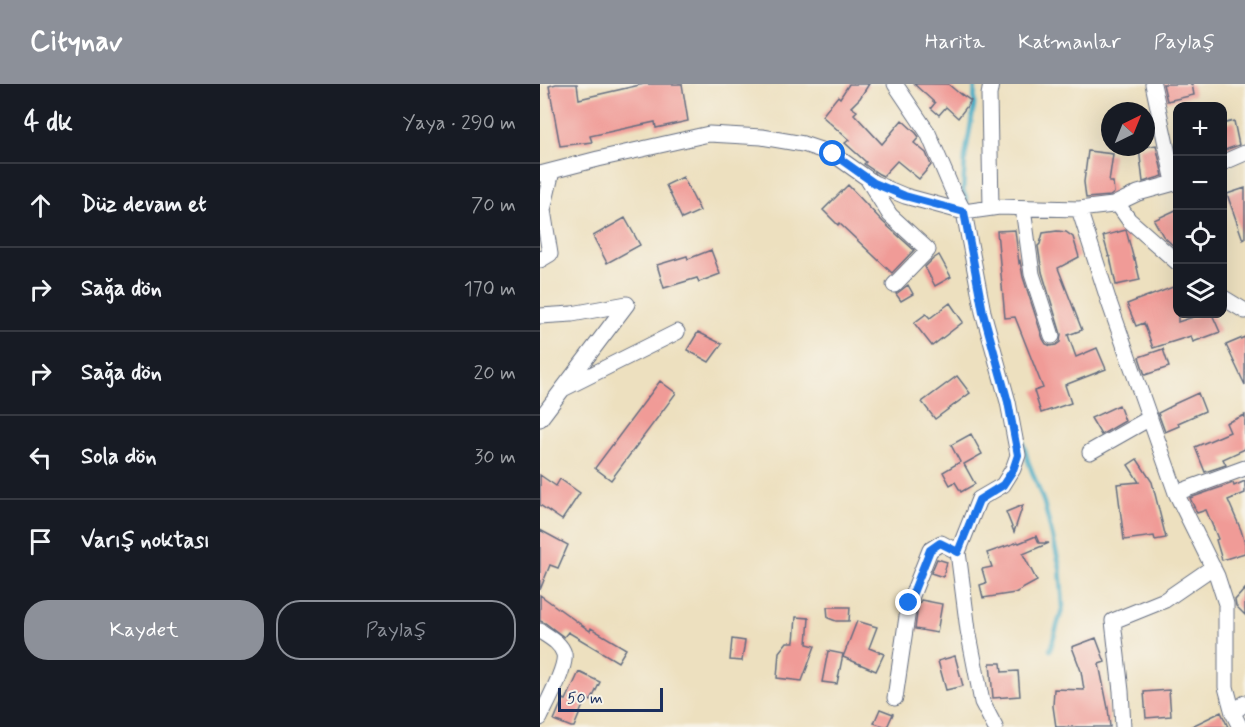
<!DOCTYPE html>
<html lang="tr">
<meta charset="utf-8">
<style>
body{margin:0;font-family:Mynerve,sans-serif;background:#242831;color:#f1f3f6}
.controls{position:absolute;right:18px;top:18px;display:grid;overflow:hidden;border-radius:12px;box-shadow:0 6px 24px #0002}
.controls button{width:54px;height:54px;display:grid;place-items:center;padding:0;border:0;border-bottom:2px solid #363941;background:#171b24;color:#f1f3f6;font:30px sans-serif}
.compass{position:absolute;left:561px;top:18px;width:54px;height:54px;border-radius:50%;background:#171b24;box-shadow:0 6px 24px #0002;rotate:43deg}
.scale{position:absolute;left:18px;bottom:15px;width:105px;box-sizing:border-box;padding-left:6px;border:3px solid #1b2f5e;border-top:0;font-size:16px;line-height:21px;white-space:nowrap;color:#1b2f5e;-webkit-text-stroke:4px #f7f3e8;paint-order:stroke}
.stop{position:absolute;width:18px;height:18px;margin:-14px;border:4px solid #1a73e8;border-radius:50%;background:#fff}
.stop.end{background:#1a73e8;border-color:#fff;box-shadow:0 2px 6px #0008}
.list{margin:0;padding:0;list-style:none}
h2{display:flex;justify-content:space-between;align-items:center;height:78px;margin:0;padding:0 24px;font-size:26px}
h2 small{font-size:20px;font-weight:400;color:#9ea1a6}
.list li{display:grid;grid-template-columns:39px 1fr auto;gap:18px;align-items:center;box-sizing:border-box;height:84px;padding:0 24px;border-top:2px solid #363941}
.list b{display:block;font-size:22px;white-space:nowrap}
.list em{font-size:20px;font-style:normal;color:#9ea1a6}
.actions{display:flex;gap:12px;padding:18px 24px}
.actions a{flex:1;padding:14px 0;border:2px solid #8c9099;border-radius:24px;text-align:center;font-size:21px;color:#8c9099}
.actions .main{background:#8c9099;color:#fff}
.icon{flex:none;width:33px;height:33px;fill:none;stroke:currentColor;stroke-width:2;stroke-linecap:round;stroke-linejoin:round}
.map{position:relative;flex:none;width:705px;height:643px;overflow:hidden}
header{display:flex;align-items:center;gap:36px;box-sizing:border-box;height:84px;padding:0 30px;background:#8c9099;color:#fff}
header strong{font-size:28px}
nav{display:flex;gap:33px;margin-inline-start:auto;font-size:21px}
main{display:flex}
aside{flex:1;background:#171b24}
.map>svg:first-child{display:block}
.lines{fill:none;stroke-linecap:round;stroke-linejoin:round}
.stream{stroke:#44abc4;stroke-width:4.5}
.building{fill:#f09b97}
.minor-casing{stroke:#646d80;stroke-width:17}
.minor{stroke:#fff;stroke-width:15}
.route{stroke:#1a73e8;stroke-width:8}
</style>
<header>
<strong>Citynav</strong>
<nav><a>Harita</a><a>Katmanlar</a><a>Paylaş</a></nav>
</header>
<main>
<aside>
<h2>4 dk<small>Yaya · 290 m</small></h2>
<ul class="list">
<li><svg class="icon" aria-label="ahead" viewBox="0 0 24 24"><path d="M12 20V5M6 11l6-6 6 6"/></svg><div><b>Düz devam et</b></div><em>70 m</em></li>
<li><svg class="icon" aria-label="right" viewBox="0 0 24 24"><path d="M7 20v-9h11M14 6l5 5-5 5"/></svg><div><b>Sağa dön</b></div><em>170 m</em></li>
<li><svg class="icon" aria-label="right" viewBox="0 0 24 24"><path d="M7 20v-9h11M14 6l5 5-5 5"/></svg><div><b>Sağa dön</b></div><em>20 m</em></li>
<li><svg class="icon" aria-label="left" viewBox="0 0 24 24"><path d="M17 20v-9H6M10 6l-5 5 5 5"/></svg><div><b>Sola dön</b></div><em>30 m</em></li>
<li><svg class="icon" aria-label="arrive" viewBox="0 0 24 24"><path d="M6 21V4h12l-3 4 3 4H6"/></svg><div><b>Varış noktası</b></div></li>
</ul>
<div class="actions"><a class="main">Kaydet</a><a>Paylaş</a></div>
</aside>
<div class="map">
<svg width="705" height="643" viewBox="0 0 705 643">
<rect width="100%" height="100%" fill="#f7f3e8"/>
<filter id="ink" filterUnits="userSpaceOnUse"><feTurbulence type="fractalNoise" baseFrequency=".0167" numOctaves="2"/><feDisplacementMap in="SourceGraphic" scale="12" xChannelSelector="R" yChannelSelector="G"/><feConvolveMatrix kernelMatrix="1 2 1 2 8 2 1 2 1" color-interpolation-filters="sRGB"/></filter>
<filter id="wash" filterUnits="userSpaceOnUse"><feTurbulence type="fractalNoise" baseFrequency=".008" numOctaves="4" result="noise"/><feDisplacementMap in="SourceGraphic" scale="24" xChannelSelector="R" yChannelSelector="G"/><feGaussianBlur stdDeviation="1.35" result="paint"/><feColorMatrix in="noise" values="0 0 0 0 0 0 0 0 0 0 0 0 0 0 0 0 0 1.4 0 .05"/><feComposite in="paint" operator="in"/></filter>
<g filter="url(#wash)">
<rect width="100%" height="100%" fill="#ede0bf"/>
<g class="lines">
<path class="stream" d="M427 116 423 107 425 73 434 22 435 0
M483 358 488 377 504 419 520 483 523 522 510 566"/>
</g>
<g id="blocks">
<path class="building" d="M16 0H37L39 15 104 0H142L148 37 116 44 115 38 50 52 52 58 20 62 9 2Z
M309 0H329L320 14 311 23 317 27 314 30 342 60 362 36 376 49 379 53 374 59 386 69 391 81 379 95 357 77 343 92 339 90 324 80 326 78 305 59 309 56 282 32 298 12 300 14Z
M374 0H408L421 11V10L431 17 418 34 406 23 399 31 391 24 395 19Z
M623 0H652L654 11 627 17Z
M694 37 699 61 682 67V40Z
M616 61 623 92 603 98 599 64Z
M548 67 573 70 569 98H573L574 109 570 112 546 114 544 98Z
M143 93 160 127 142 135 126 101Z
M308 101 343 138 374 166 352 189 299 139 298 141 283 126Z
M705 104V155L703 156 687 110Z
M638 125V166L623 152 614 136Z
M85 134 100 161 67 179 53 152Z
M475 146 479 179 480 177 483 193 503 255 506 260 511 262 516 261 520 258 521 250 502 188 498 162 500 160 503 149 517 147 526 148 533 153 539 173 518 184 542 246 528 251 536 273 557 264 566 285 525 301 531 319 501 329 494 307 503 304 475 233 465 234 457 147Z
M586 146 594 176 595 175 600 196 576 201 570 173H569L563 152Z
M171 166 180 190 159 198 157 194 124 204 117 181 147 172 148 175Z
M399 171 411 193 395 202 385 183 393 175Z
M368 201 373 210 361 217 356 210Z
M638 201V238L662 230H672L680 248 653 258 651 252 613 264 604 239 596 242 587 220 610 211V212Z
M410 219 423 238 392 262 374 239 386 230 390 234Z
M158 248 182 260 169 278 147 266Z
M705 253V301L686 261Z
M623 265 629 283 605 291 599 273Z
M417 292 430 309 395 335 382 318Z
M120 297 136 309 71 396 55 384Z
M658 309 665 327 638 339 639 342 625 348 618 329 634 321V320Z
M579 321 585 337 561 351 551 334Z
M705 331V365L683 375 686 381 665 388 655 363 690 348 686 339Z
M431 350 442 370 424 380 435 400 421 408 415 398 410 401 403 388 420 378 411 361Z
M597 375 612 398 626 454 615 456 614 452 584 456 577 400 599 398 588 381Z
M0 391 16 402 20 395 40 409 22 436 0 421Z
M705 397V409L688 416 701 446 705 460V469L682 476 676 456 678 455 666 426 657 429 650 414 693 399 694 402Z
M483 421 474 448 466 428Z
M0 446 28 461 18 484 10 481 0 506Z
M496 452 499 459H509L483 470 497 497 475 509 443 514 440 501 446 499 442 485 452 483 447 469 478 458 479 459Z
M397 475 407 478 403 493 391 489Z
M705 505V531L696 522 695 516Z
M0 511 50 547 51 544 86 565 78 578 28 548 24 553 5 539 0 537Z
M381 516 402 520 397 549 375 545 378 522Z
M287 523H310L309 537H296L288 534Z
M256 533 269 534 267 560 275 562 262 597 237 594 239 568 247 558H254Z
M317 537 337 543 329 564 344 570 336 587 303 573Z
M556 554 565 578 559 580 568 624 570 643H516L513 622 514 605 544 606 541 587 532 563Z
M192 555 205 557 202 577 190 576Z
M288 567 303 570 297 600 282 598Z
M415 572 423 602 406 606 398 577Z
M450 579H461L462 588 478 587 480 612 453 614Z
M39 588 60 598 51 617 46 614 34 643H31L14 636 23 615 26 616Z
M629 606 631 632 606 634 604 608Z
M340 625 353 630 347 643 334 639Z
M681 628 688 643H650Z"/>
</g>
</g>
<g filter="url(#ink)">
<use href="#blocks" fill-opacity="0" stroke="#646d80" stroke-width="1.5"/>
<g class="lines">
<g class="minor-casing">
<path id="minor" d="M355 0 388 49 412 105 424 128 443 228 468 318 478 371 473 385 463 401 439 415 418 468 428 546 442 618 455 643
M451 0 449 11 451 124
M613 0 634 98
M682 79 705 69
M0 90 58 75 169 50 222 53 263 60 293 70 334 99 365 112 424 128 459 123 539 125 573 121 598 109 638 98
M328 96 350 131 388 166 354 201
M577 119 589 136 638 179
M483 124 492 190 512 252
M539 125 569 218 636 409 677 492 686 520V603L693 629 700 643
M0 176 10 170 3 126 12 87
M682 213 705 227
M0 232 32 230 87 220
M23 305 137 248
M0 335 87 220
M550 368 610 334
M636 409 705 384
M0 547C9 553 21 559 24 570 27 583 6 621 0 634
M355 614 369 519 390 466 401 459 418 468
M693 629 705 619
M583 643 581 607 573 537 625 516 673 483"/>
</g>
<use href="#minor" class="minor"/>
</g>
</g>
<g class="lines" filter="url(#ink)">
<path class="route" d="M293 70 334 99 365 112 424 128 443 228 468 318 478 371 473 386 463 401 439 416 418 468 400 459 390 466 369 519"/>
</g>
</svg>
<div class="controls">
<button>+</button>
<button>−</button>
<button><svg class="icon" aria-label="locate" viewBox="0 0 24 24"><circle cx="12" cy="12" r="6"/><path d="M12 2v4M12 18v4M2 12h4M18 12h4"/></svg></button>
<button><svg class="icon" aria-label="layers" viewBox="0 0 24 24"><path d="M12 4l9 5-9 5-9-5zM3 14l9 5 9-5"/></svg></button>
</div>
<svg class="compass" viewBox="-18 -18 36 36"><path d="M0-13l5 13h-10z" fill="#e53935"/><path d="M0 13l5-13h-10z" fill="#9ea1a6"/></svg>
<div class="scale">50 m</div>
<div class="stop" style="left:293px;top:70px"></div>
<div class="stop end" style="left:369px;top:519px"></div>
</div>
</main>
